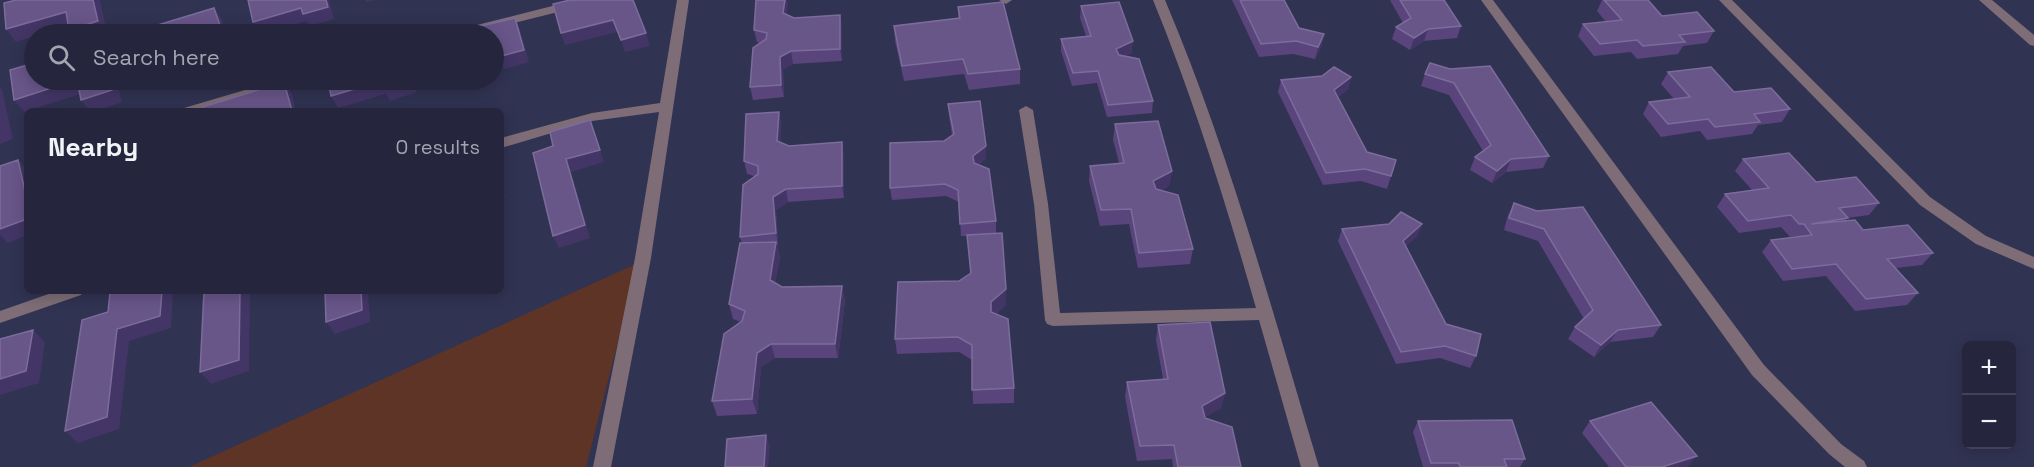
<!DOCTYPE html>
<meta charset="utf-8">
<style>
body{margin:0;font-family:"Space Grotesk",sans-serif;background:#313249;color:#f1f3f6}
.controls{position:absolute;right:18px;bottom:18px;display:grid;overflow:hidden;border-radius:9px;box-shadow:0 3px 15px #0003}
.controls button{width:54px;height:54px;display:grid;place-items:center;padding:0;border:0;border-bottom:2px solid #424358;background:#25263e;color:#f1f3f6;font:30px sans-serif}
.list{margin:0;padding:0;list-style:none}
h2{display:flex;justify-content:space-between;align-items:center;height:78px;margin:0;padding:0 24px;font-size:26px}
h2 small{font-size:20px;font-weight:400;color:#a3a5b0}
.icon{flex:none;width:33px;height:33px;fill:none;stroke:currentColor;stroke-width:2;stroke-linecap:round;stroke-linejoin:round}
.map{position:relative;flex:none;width:2034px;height:467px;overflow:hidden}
.search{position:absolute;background:#25263e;box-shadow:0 3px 15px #0003;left:24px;top:24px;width:480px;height:66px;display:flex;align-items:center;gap:15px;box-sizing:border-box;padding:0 21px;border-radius:33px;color:#a3a5b0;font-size:22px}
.panel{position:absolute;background:#25263e;box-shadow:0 3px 15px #0003;left:24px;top:108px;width:480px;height:186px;border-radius:9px}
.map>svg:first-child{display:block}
.green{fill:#5d3425}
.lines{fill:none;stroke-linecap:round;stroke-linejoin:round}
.minor{fill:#7e6d77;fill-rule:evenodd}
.wall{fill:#59447c}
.shaded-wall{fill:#433666}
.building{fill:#685689;stroke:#7c6c9b;stroke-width:1.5}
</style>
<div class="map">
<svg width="2034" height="467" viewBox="0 0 2034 467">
<rect width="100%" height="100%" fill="#313353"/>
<path class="green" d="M638 263 586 467H189Z"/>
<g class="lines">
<path class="minor" d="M576 0H596L594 3 470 34H451L453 31Z
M677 0H689L651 258 611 467H593L635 258 659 112 592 121 501 148V138L592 113 660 103Z
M999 0H1012L1006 4Z
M1153 0H1165C1229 151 1272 310 1319 467H1301L1259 320 1053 326 1047 324 1045 320 1034 204 1019 110 1026 106 1033 110 1048 204 1060 313 1256 308C1226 204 1194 100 1153 0Z
M1481 0H1493L1764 365 1841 444 1864 461 1867 467H1845L1829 454 1752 375Z
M1719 0H1732L1930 197 1986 236 2034 257V269L1976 244 1920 205Z
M1979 0H1992L2034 35V46L2030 45Z
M279 80H299L297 83 204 111H182L184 108Z
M57 291H83L81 295 0 323V311Z"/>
</g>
<path class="wall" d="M756 0H787V15L794 18 840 15 842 27V61L793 64 783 69 784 97 753 100 750 87 760 43 757 42 754 30Z
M1232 0H1284L1299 28 1324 34 1321 47 1315 59 1293 54 1259 57Z
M1390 0H1444L1461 26 1457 38 1424 41 1410 50 1392 39 1396 27 1403 23Z
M1602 0H1648L1662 16 1714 31 1707 43 1683 46 1678 54 1637 59 1631 52 1594 56 1578 36 1583 24 1606 22 1597 11Z
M1081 6 1132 53 1125 56 1153 101 1152 113 1107 117 1097 83 1072 86 1061 51V39L1086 36 1080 18Z
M958 7 1020 69V84L969 90 964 74 904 81 895 41 894 26 958 18Z
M1430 63 1549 156 1543 168 1506 172 1492 183 1470 170 1475 157 1483 151 1449 95 1421 86 1425 74Z
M1668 72 1734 92 1790 109 1782 122 1758 125 1752 134 1707 140 1700 131 1661 137 1643 114 1649 102 1674 99 1661 84Z
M1351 77 1348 89 1338 97 1367 152 1396 160 1387 189 1361 181 1323 185 1278 92 1281 80Z
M948 104 986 158 978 165 996 221V233L1006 289V305L996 314 1014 388V403L973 404 972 360 959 352 897 354 895 339 959 281 970 274 967 236H961L959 202 946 196 892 200 890 188 944 141 952 135 949 116Z
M779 112 781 124 780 142 789 146 844 154V198L788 202 776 210 778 245H777L780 258 775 283 782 287 842 286 845 301 838 358H775L761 367 757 414 717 416 712 401 741 322 733 319 729 304 742 243 740 237 754 176 747 174 744 161Z
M1115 124 1172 171 1169 186 1162 190 1193 249 1190 264 1138 268 1129 224 1100 226 1089 181 1090 166 1119 163 1113 140Z
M1743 159 1879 203 1869 215 1847 218 1846 221 1863 230 1933 253 1922 265 1896 268 1918 293 1907 305 1855 311 1826 276 1783 281 1762 252 1771 240 1795 237V236L1790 237 1781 227 1739 233 1717 207 1725 194 1752 190 1735 171Z
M1514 203 1661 325 1653 337 1610 342 1594 357 1568 339 1575 327 1584 319 1538 241 1504 230 1508 215Z
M1422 224 1417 236 1406 246 1446 324 1476 356 1470 368 1440 358 1396 364 1338 241 1342 229Z
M1158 325 1225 393 1221 408 1205 417 1241 467H1173L1172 459 1137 461 1125 397 1127 382 1163 379 1156 340Z
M1418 421 1525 459 1520 467H1423L1413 432Z
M1590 421 1687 467H1609L1582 433Z"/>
<path class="shaded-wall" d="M93 0H100L107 33 103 34H72L69 30Z
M326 0H329L334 19 310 26 306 21 260 34 253 22 301 8Z
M365 0H376L366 2Z
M785 0H787L788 3 786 26 783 13Z
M214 8 222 20 227 34H223Z
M66 12 75 24 39 34H34V36L16 42 6 29Z
M840 15 842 27V61L840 49Z
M515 18 520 30 529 62 504 69 501 62 494 64V51Z
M613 20 617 32 565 45 561 33Z
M1428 29 1424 41 1410 50 1414 38Z
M646 33 650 46 625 52 621 40Z
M1324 34 1321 47 1315 59 1318 47Z
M1133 41 1132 53 1115 61 1116 49Z
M791 51 793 64 783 69 784 97 781 85 780 57Z
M1351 77 1348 89 1331 102 1334 90Z
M76 80 87 92 24 112 14 100Z
M110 80H116L122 102 96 111H90L81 100Z
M413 80 417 92 390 101 386 94 338 108 331 96 381 81Z
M284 82 292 94 296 111H292Z
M0 88 2 90 13 139 0 144Z
M779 112 781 124 780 153 777 141Z
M590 120 604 162 571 172 590 238 559 248 553 236 566 159Z
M842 142 844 154V198L842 186Z
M986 146V158L973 168V156Z
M1511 159 1506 172 1492 183 1497 171Z
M18 160 27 170V200Z
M1172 171 1169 186 1151 196 1153 181Z
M501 182 505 197 501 198Z
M786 189 788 202 776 210 778 245 776 233 773 197Z
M27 219V235L8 243 0 235V229Z
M1422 224 1417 236 1398 253 1403 241Z
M776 242 780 258 773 295 770 280Z
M842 286 845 301 838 358 835 344Z
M1006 289V305L992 317 991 302Z
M162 291H173L171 328 129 341 119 429 78 443 65 431 117 329Z
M240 291H250L249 371 211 384 200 372Z
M361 291H368L370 322 335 334 326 322Z
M33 330 45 342 39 383 0 395V379Z
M1618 330 1610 342 1594 357 1601 345Z
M771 344 775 358 761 367 757 414 752 399 757 353Z
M1225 393 1221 408 1199 421 1202 406Z
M766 435 770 447 768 467H764Z
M1697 456 1687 467H1662Z"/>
<path class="building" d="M16 0H93L98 21 69 30 66 12 6 29 4 3Z
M248 0H326L328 7 303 14 301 8 253 22Z
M570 0H633L646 33 621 40 613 20 561 33 553 4Z
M756 0H785L783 13 794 18 840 15V49L791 51 780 57 781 85 750 87 753 48 766 39 767 33 754 30Z
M1240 0H1284L1299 28 1324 34 1318 47 1296 41 1261 44Z
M1400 0H1444L1461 26 1428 29 1414 38 1396 27 1411 18Z
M1604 0H1648L1662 16 1697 12 1714 31 1679 35 1685 42 1643 46 1637 40 1600 44 1583 24 1622 20Z
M1003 2 1020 69 968 74 963 59 902 66 894 26 960 18 958 7Z
M1119 2 1133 41 1116 49 1119 55 1139 59 1153 101 1108 105 1098 71 1073 73 1061 39 1091 36 1081 6Z
M214 8 223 34H139L138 31Z
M515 18 524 50 498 57 496 50 494 51V34H447Z
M34 63V80H76L14 100 10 70Z
M1430 63 1450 69 1490 66 1549 156 1511 159 1497 171 1475 157 1491 145 1454 83 1425 74Z
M1334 67 1351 77 1334 90 1367 152 1396 160 1391 176 1365 169 1326 173 1281 80 1322 76Z
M1711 67 1734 92 1771 88 1790 109 1754 114 1760 122 1715 127 1708 119 1668 124 1649 102 1690 97 1668 72Z
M77 80H110L112 90 81 100Z
M328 80H410L383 88 381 81 331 96Z
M284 82 292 111H204L203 107Z
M980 101 986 146 973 156 974 163 989 169 996 221 960 224 958 190 945 184 890 188V143L944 141 954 134 948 104Z
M779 112 777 141 789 146 842 142V186L786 189 773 197 776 233 740 237 743 185 758 174V166L744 161 746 114Z
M590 120 600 150 566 159 585 225 553 236 533 153 553 146 550 132Z
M1158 121 1172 171 1153 181 1156 189 1178 195 1193 249 1139 253 1131 209 1101 210 1090 166 1124 163 1115 124Z
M1789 153 1816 182 1856 177 1879 203 1839 208 1848 218 1811 224 1855 220 1863 230 1908 225 1933 253 1887 259 1918 293 1866 299 1836 264 1792 269 1771 240 1812 235 1804 224H1799L1791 215 1748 221 1725 194 1769 188 1743 159Z
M18 160 27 200V219L0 229V166Z
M1514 203 1537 211 1583 207 1661 325 1618 330 1601 345 1575 327 1593 310 1544 229 1509 218Z
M1401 212 1422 224 1403 241 1446 324 1481 334 1476 356 1445 346 1401 352 1342 229 1389 224Z
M1002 233 1006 289 991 302V312L1008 319 1014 388 972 390V345L958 337 895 339 898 282 959 281 971 273 967 235Z
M776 242 770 280 782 287 842 286 835 344H771L757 353 752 399 712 401 724 334 742 321 745 311 729 304 740 243Z
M114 291H162L160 316 117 329 107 417 65 431 82 320 108 312 110 292Z
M204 291H240L239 360 200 372Z
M325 291H361L362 310 326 322Z
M1210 322 1225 393 1202 406 1205 418 1232 427 1241 467H1178L1174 445 1140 446 1127 382 1168 379 1158 325Z
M33 330 26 371 0 379V339Z
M1651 402 1697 456 1662 467H1626L1590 421Z
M1512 420 1525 459H1504L1507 467H1460L1459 463H1431L1418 421Z
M766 435 764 467H725L727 439Z"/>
</svg>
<div class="controls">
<button>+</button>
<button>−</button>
</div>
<div class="search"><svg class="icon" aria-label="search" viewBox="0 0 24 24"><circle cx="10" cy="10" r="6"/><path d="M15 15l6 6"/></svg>Search here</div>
<section class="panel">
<h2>Nearby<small>0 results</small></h2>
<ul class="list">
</ul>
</section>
</div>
